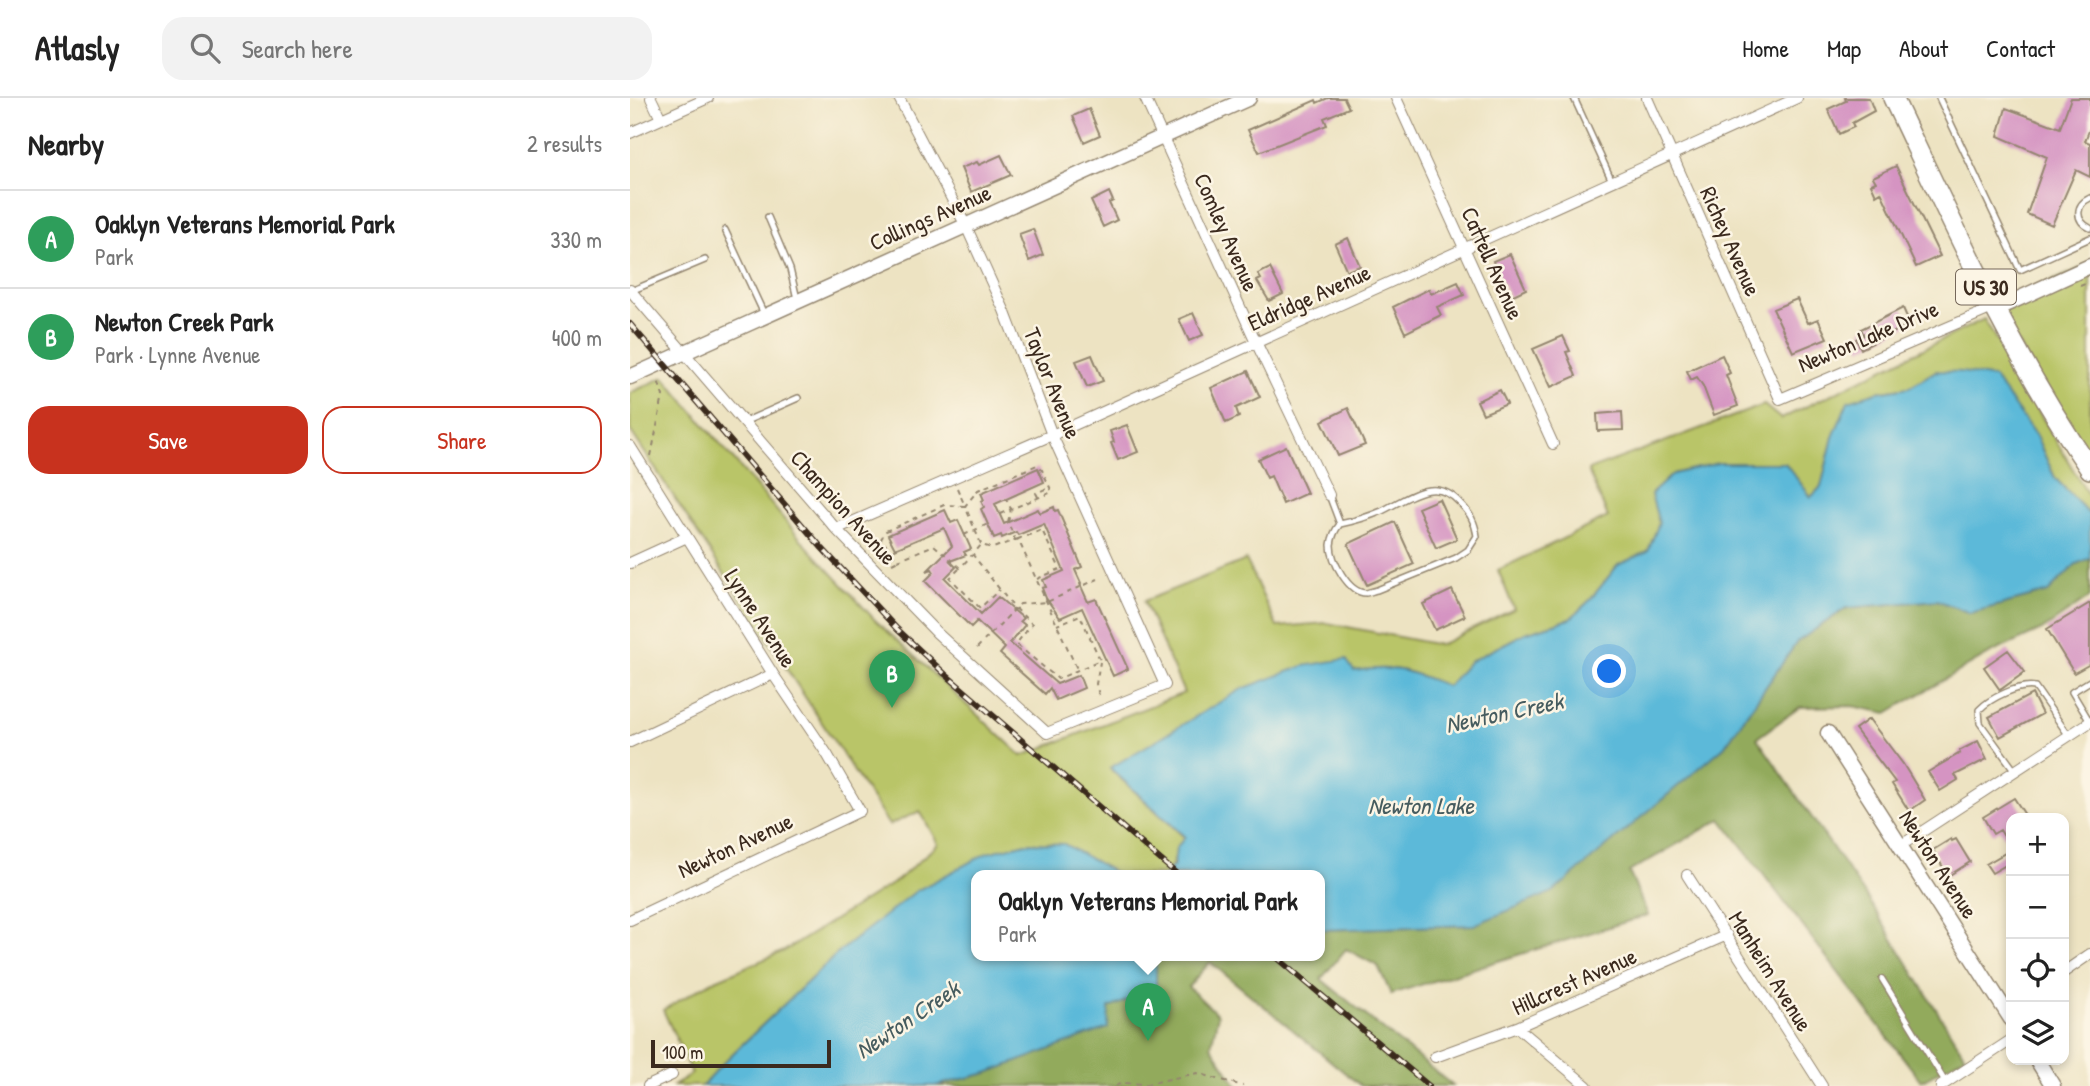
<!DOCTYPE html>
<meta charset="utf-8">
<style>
body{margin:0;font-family:"Patrick Hand",sans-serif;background:#f2f2f2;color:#222}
.controls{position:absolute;right:21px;bottom:21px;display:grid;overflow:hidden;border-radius:14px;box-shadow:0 4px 10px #0003}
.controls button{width:63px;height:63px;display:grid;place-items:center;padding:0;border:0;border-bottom:2px solid #e0e0e0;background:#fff;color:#222;font:35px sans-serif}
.scale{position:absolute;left:21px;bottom:18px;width:180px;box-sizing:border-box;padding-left:7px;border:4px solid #3b2a1e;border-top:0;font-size:19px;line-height:24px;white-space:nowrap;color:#3b2a1e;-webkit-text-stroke:5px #fcf5e5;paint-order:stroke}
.you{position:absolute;left:980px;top:574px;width:24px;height:24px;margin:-18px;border:5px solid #fff;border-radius:50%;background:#1a73e8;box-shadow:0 0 0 10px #1a73e833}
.badge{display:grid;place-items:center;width:46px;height:46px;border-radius:50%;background:#c8321e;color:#fff;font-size:23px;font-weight:700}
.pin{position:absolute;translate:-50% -58px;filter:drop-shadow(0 2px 4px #0008)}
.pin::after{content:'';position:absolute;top:37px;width:24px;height:21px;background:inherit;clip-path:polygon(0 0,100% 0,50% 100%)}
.popup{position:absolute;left:341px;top:772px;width:354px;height:91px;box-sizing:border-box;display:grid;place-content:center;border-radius:14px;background:#fff;filter:drop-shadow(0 2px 5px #0005);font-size:23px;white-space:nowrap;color:#767676}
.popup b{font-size:26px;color:#222}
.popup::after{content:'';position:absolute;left:50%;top:100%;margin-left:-14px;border:14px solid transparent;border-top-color:#fff}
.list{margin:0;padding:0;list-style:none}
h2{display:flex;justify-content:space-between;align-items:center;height:91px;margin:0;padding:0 28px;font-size:30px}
h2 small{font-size:23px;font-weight:400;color:#767676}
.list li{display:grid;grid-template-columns:46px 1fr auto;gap:21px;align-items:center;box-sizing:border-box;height:98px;padding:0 28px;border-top:2px solid #e0e0e0}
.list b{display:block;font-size:26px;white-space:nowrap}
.list p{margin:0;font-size:23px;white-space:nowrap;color:#767676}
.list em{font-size:23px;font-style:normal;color:#767676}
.actions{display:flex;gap:14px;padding:21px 28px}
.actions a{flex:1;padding:16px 0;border:2px solid #c8321e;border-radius:21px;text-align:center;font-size:24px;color:#c8321e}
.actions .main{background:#c8321e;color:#fff}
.icon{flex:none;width:38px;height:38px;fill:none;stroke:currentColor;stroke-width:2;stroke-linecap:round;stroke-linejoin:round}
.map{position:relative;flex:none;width:1460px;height:988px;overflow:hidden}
header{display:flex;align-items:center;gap:42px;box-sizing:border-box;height:98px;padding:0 35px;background:#fff;border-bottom:2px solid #e0e0e0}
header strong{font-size:33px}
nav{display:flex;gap:38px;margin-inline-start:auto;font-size:24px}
.search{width:490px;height:63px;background:#f2f2f2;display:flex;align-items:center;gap:18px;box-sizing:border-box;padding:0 24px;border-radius:21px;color:#767676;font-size:26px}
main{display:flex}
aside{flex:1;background:#fff}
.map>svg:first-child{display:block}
.green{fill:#b9c567;stroke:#7a7842;stroke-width:2}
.forest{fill:#92aa5c;stroke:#666a3d;stroke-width:2}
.water{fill:#5bb9d9;stroke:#4b727c;stroke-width:2}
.building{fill:#d594c2}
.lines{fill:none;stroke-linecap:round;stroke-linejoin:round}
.lane-casing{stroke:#948670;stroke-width:8}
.street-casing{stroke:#948670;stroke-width:12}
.secondary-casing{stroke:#948670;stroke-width:17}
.highway-casing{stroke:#948670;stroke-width:22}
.path{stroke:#948670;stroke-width:2;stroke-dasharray:5 5;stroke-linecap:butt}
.lane{stroke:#fff;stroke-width:5}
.street{stroke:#fff;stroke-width:10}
.secondary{stroke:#fff;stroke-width:14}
.highway{stroke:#fff;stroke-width:19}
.rail-casing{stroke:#3b2a1e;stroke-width:6}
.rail{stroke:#fcf5e5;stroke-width:3.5;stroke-dasharray:10;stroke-linecap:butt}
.labels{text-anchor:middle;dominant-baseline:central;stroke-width:5;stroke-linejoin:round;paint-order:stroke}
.shield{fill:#fcf5e5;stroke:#75675a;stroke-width:2}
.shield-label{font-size:21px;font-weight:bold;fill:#3b2a1e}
.street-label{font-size:23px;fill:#3b2a1e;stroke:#fcf5e5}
.water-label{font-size:24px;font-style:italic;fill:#465c5f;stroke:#fcf5e5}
</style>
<header>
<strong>Atlasly</strong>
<div class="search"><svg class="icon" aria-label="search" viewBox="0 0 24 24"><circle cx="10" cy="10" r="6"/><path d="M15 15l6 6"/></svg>Search here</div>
<nav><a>Home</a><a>Map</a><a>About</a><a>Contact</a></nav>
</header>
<main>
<aside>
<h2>Nearby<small>2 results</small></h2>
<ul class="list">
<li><span class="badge" style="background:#2e9e5b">A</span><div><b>Oaklyn Veterans Memorial Park</b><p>Park</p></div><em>330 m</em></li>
<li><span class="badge" style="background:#2e9e5b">B</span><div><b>Newton Creek Park</b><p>Park · Lynne Avenue</p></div><em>400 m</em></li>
</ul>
<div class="actions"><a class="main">Save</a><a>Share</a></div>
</aside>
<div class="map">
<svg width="1460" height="988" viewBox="0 0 1460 988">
<rect width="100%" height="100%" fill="#fcf5e5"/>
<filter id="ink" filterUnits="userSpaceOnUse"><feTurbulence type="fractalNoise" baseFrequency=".0143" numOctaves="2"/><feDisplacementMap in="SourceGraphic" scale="14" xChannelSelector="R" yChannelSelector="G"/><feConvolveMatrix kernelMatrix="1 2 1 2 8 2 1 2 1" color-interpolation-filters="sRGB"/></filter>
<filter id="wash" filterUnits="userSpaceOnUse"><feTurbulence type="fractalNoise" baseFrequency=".00686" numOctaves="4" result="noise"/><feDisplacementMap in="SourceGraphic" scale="28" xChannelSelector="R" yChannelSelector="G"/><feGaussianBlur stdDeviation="1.57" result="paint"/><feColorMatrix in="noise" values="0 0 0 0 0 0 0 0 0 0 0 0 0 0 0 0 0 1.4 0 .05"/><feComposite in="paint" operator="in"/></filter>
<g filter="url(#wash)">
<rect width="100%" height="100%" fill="#ede3c2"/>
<path class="green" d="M1460 166V371L1366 208Z
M1354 221 1460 400V417L1425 380 1406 338 1306 273 1279 289 1247 294 1203 339 1191 389 1181 399 1155 365H1089L1043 376 1021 396 1029 425 1018 453 988 467 960 502 940 521 895 535 839 564 818 589C778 572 767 567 724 573L480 671 555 740C541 755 549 762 535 777H489L434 746 396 745 210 853 96 962 72 988H44L62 975 33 912 83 883 154 853 268 782 308 746 290 713 259 727 0 332V295L34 279 174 445 245 522 392 658 554 595 514 503 616 462 647 529 697 525 810 547 884 511 868 472 978 419 958 372 1134 307 1151 321Z"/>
<path class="forest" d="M1460 460V499L1412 532 1361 555 1257 615 1222 608 1170 609 1127 640 1238 801 1335 958 1291 983 1091 721 999 774 1018 817 761 896 748 868 716 851 691 881 823 988H731L580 864 558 889 588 917 581 948 608 988H305L357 975 477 930 478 910 529 857H690V832L844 827 1094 649 1167 544 1217 510 1307 502 1340 515 1418 494 1446 466Z"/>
<path class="water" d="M1306 273 1332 274 1364 280 1406 338 1425 380 1460 417V460L1446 466 1418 494 1340 515 1307 502 1216 510 1167 544 1094 649 923 794 844 827 690 832V777H535L544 767 546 750 555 739 480 670 612 591 673 568 716 561 724 573C769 567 777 573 818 588L839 564 895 535 940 521 960 502 988 467 1018 453 1029 425 1021 396 1043 376 1088 365H1155L1181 399 1191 389 1203 339 1218 303 1247 294 1279 289Z
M396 745 434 746 489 777H346V857H529L526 861V891L479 910 478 930 357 975 305 988H72L96 962 210 853 286 793 357 755Z"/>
<g id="blocks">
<path class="building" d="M698 0H714L719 10 694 20 697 27 629 54 618 32 686 2 687 5Z
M1215 0H1239L1244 13 1222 25 1224 29 1209 36 1198 11 1216 3Z
M1441 0H1460V30L1455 43 1460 45V79L1446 72 1422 127 1397 116 1417 59 1368 38 1376 10 1430 30Z
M459 11 470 37 454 44 443 18Z
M371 57 381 77 341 94 331 70 347 64 349 67Z
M1266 68 1310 158 1286 169 1251 94 1246 97 1241 86 1246 84 1243 79Z
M479 94 483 103 479 105 487 122 473 129 461 103Z
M403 131 413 157 399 163 389 136Z
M718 140 730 168 717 173 705 146Z
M880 156 896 191 879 199 863 163Z
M640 170 653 196 639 203 627 183 631 181 628 176Z
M828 184 834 197 807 209 811 217 775 235 763 209 799 191 801 196Z
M1167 201 1178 225 1188 221 1197 240 1163 254 1143 211Z
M1273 210 1280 226 1231 251 1226 241 1234 237 1231 231Z
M563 215 573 237 559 243 549 221Z
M933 238 940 253 936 254 946 278 921 289 903 251Z
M462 257 473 283 457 289 446 263Z
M1092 257 1100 275 1096 277 1108 308 1084 317 1073 288 1067 279 1061 282 1057 273Z
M618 273 630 299 606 310 609 319 596 325 581 290Z
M870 292 877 306 853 316 847 303Z
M718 310 735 347 708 358 692 323Z
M992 314 993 332 968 333 967 316Z
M497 327 508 354 488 362 481 345 484 344 480 333Z
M656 348 677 395 653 406 641 378 637 380 628 361Z
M408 370 414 384 365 406 374 426 408 411 410 415 424 409 425 413 428 412 452 469 445 472 451 485 450 486 458 504 466 501 498 571 483 578 452 510 430 520 416 500 412 490 416 489 413 482 434 473 414 426 388 437 386 434 372 440 371 437 364 440 351 411 354 409 351 403 354 402 351 395Z
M809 401 827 441 806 450 788 410Z
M315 412 321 425 328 422 341 451 334 454 336 457 320 463 326 469 315 480 351 516 368 499 374 504 393 520 390 523 395 527 380 545 427 586 449 577 454 590 426 602 420 590 415 596 370 556 375 550 347 523 341 529 295 483 304 474 302 471 297 473 322 448 314 430 265 451 258 437Z
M765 424 784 466 737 487 718 446Z
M822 492 835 518 805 532 793 506Z
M1460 505V566L1444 575 1417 531Z
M1378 552 1395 574 1370 592 1354 569Z
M1402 596 1412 616 1370 639 1359 619Z
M1239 621 1273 666 1295 702 1279 713 1262 686 1265 684 1225 631Z
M1348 643 1357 661 1325 677 1328 682 1310 693 1298 674 1330 655 1329 653Z
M1384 700 1397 720H1381V750L1370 732 1363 736 1353 719Z
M1321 741 1322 743 1326 741 1340 764 1318 778 1303 752Z
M1377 754 1381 764 1362 775 1356 766Z"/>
</g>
</g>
<g filter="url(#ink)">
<use href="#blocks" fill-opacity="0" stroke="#948670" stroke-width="2"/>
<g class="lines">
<g class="lane-casing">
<path id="lane" d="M944 0 982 83
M1309 0 1390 172 1460 140
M1460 100C1445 107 1445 123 1460 130
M138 119 160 171 167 201
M95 132 134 216
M1 193 75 162
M114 324 168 300
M699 397 710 426C705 432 702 438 701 447 701 462 718 495 736 495 737 495 746 492 747 492L826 460 838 452 847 438C845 424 840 415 830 405 805 377 778 400 752 413 738 419 725 423 710 426
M1460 624 1442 594 1460 583
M1385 673 1350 625 1349 612C1360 600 1389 586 1405 589L1439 638
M1252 881 1316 985"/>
</g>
<g class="street-casing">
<path id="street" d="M21 0 31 21
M515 0 626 244 699 397
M766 0 923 346
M1017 0 1150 301 1365 209
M0 35 78 0
M0 192 206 431 307 535 417 635 535 587 422 337 374 212 336 128 269 0
M0 348 143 576 197 656 230 713 0 822
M206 431 422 337 1167 0
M0 465 57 439
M0 644 143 576
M1270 748 1460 624
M1057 777 1192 988
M1434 874 1460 856
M887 929 957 988
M805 959 887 929 1097 837
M18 988 42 977
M1311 988 1381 942"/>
</g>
<g class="secondary-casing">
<path id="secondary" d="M1366 208 1377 206 1460 168
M0 279 619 0
M1198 635 1381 921
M1407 962 1423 988"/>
</g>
<g class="highway-casing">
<path id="highway" d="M1263 0C1323 126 1381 256 1460 371"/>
</g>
<path class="path" d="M1450 188 1460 184
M21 358 33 298 28 282
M327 390 335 408 314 407 256 433 251 441 268 462 304 447 330 470 342 457
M408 399 406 395 420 389
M370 416 381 411 376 401
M334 437 358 426
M388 441 363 450 351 447 343 457 381 506 402 526 386 546 428 581 470 562 450 517 427 527
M351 446 335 408 348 392 407 367 412 372 422 394 381 411 378 424 385 442
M262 465 268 462
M329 471 320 480 350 510 369 492
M407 481 430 471 412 432 388 441 447 571
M347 550 390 506 417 504 468 481
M469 597 466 586 470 564
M486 988 491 985 517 986 567 975 613 988"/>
<use href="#lane" class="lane"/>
<use href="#street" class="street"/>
<use href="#secondary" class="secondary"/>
<use href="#highway" class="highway"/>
<g class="rail-casing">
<path id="rail" d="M0 226 192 450 267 531 315 576 548 777
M644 857 799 988"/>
</g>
<use href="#rail" class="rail"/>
</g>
</g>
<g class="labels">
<rect class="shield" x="1326" y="171.5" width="60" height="35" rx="5"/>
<g class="shield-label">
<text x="1356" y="189">US 30</text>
</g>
<g class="street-label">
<text transform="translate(300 119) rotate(-24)">Collings Avenue</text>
<text transform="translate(597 134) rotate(66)">Comley Avenue</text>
<text transform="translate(1101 143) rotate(66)">Richey Avenue</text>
<text transform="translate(863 165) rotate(66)">Cattell Avenue</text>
<text transform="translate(679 199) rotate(-24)">Eldridge Avenue</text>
<text transform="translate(1238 238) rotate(-23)">Newton Lake Drive</text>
<text transform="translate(423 285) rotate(68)">Taylor Avenue</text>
<text transform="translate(214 409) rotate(48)">Champion Avenue</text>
<text transform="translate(131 520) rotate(57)">Lynne Avenue</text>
<text transform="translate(105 747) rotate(-25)">Newton Avenue</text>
<text transform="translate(1309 766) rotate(57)">Newton Avenue</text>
<text transform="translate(1141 873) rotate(58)">Manheim Avenue</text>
<text transform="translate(944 883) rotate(-24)">Hillcrest Avenue</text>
</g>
<g class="water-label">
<text transform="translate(874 614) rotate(-12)">Newton Creek</text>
<text x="791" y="707">Newton Lake</text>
<text transform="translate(277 921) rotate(-34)">Newton Creek</text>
</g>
</g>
</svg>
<div class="controls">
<button>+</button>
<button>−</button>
<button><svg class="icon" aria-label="locate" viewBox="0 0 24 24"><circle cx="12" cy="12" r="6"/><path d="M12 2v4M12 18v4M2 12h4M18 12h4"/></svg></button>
<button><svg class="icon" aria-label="layers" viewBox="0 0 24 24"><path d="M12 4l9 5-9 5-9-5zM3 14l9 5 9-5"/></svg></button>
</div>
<div class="scale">100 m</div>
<div class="you"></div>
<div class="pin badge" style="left:518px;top:943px;background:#2e9e5b">A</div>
<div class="popup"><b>Oaklyn Veterans Memorial Park</b>Park</div>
<div class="pin badge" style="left:262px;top:610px;background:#2e9e5b">B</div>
</div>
</main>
